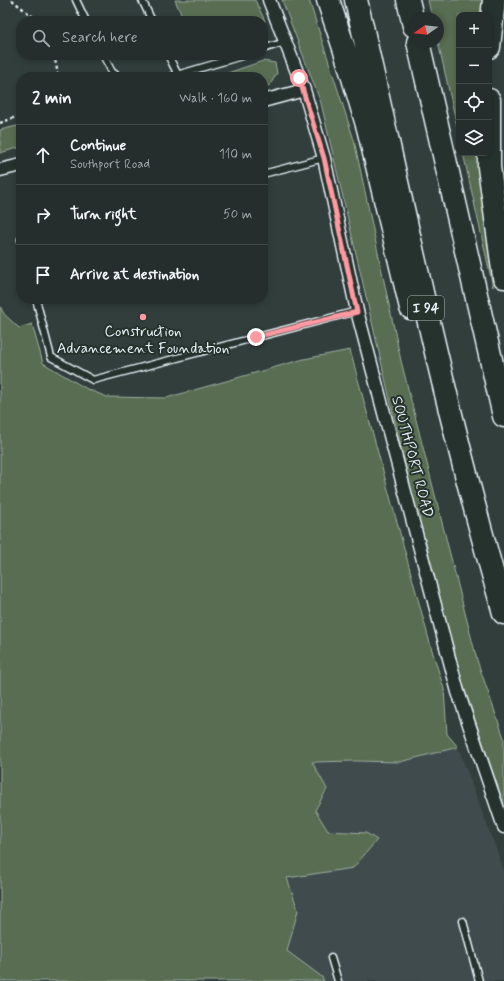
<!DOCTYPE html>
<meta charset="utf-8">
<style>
body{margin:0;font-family:Mynerve,sans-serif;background:#2d3635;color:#f1f3f6}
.controls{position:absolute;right:12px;top:12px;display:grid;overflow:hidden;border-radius:8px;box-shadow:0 2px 6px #0003}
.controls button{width:36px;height:36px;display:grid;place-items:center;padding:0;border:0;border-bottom:1px solid #424a49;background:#252e2d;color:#f1f3f6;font:20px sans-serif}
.compass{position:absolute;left:408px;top:12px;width:36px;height:36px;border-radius:50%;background:#252e2d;box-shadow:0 2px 6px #0003;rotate:256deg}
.stop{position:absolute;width:12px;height:12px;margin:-9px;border:3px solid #ff9aa2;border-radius:50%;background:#fff}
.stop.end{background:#ff9aa2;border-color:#fff;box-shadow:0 1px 4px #0008}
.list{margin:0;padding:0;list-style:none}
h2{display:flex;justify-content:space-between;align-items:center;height:52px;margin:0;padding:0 16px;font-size:17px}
h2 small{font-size:13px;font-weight:400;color:#a3a8aa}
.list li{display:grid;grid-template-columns:26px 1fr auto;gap:12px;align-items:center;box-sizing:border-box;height:60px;padding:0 16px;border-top:1px solid #424a49}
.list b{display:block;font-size:15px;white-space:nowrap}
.list p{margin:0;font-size:13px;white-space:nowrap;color:#a3a8aa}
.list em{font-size:13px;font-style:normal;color:#a3a8aa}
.icon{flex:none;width:22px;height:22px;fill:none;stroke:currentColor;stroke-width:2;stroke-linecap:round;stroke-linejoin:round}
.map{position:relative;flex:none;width:504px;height:981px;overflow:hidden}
.search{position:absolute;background:#252e2d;box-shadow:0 2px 6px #0003;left:16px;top:16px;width:252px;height:44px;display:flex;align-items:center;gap:10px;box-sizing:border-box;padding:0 14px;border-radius:16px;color:#a3a8aa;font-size:15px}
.panel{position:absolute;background:#252e2d;box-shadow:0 2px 6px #0003;left:16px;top:72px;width:252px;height:232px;border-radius:16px}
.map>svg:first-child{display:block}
.built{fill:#3f4b4d}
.green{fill:#586d51;stroke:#a0afa4}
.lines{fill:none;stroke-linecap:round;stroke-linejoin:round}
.service-casing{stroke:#e8f1f8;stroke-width:9}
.minor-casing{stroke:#e8f1f8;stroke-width:15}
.motorway-casing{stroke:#e8f1f8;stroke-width:25}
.path{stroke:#e8f1f8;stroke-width:2.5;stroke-dasharray:3 3;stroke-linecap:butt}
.service{stroke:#26332d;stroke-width:6}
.minor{stroke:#26332d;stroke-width:12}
.motorway{stroke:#26332d;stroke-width:22}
.route{stroke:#ff9aa2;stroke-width:5}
.poi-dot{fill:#ff9aa2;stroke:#26332d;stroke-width:1.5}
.labels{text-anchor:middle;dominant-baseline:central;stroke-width:4;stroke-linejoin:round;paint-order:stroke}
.shield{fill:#26332d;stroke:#aeb8bb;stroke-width:1}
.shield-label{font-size:14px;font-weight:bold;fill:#e8f1f8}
.poi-label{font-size:15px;fill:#e8f1f8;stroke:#26332d}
.street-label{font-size:15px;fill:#e8f1f8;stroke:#26332d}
</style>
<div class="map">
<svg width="504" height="981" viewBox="0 0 504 981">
<rect width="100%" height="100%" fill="#313e3c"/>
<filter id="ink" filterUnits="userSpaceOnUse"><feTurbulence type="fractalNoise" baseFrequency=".025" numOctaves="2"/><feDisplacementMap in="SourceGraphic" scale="8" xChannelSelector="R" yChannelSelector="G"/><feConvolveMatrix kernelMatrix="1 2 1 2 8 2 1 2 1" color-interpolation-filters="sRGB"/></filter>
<g filter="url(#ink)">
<path class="built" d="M458 747 504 870V981H324L322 977 287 951 298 910 287 878 353 868 366 833 328 831 315 810 327 789 312 762H400Z"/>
<path class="green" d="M175 0H255L265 21 263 23V21H184Z
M282 0H309L354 140 401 361 477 660 504 738V805L464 687 411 490 321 103Z
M428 0H483L481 15H459V135L438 42V18H432Z
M263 61 275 63 277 73 270 85 263 87V77H216Z
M21 125V147L0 153V130Z
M463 153H481L493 287Z
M0 306 4 314 19 328 32 324 43 363 87 389 107 397 166 398 304 359 350 350 431 647 444 689 447 734 458 747 400 762 356 761 312 762 327 789 315 810 328 831 366 833 377 840 353 868 287 878 298 910 287 951 322 977 324 981H0Z"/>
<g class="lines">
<g class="service-casing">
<path id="service" d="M76 0 86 21
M142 0 152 21
M263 49 285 42
M103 55 112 72 119 77
M168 55 178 75
M170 77 245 55
M263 174 324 158
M21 239V240
M36 299 51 357 93 380 357 311
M463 921 479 981
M331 958 338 981"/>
</g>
<g class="minor-casing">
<path id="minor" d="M269 0 304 90 324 158 357 311 458 692 504 827
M263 101 304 90
M0 170 21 165"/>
</g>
<g class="motorway-casing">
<path id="motorway" d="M328 0 345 51 368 128 411 308
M356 0C403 205 445 411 504 613
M408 0 414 26
M418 42 504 416
M489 47 494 0
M489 100V167L504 277"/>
</g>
<path class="path" d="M12 0 38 21
M54 55 58 74 57 77
M0 123 21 115"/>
<use href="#service" class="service"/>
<use href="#minor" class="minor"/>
<use href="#motorway" class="motorway"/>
</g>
</g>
<g class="lines" filter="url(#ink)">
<path class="route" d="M256 337 357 312 324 158 299 78"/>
</g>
<circle class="poi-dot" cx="143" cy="317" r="4"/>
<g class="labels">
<rect class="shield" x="408" y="296" width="36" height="24" rx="3"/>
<g class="shield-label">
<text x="426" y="308">I 94</text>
</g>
<g class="poi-label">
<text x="143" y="332">Construction<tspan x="143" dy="17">Advancement Foundation</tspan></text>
</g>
<g class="street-label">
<text transform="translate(412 457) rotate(75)">SOUTHPORT ROAD</text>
</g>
</g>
</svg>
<div class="controls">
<button>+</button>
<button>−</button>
<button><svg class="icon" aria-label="locate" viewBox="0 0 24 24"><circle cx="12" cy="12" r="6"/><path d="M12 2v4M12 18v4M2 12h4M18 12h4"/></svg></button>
<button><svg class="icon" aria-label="layers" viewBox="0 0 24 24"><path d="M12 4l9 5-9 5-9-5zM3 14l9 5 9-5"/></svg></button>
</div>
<svg class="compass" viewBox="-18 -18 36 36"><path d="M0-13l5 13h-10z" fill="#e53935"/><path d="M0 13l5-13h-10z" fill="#a3a8aa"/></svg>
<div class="stop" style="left:299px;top:78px"></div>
<div class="stop end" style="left:256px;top:337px"></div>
<div class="search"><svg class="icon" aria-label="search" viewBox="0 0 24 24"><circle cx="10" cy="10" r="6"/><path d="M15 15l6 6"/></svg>Search here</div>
<section class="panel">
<h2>2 min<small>Walk · 160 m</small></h2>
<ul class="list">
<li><svg class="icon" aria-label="ahead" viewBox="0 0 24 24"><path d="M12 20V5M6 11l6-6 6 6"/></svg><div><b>Continue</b><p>Southport Road</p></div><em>110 m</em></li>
<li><svg class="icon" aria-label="right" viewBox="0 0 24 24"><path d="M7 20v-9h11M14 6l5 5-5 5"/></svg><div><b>Turn right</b></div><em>50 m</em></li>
<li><svg class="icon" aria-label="arrive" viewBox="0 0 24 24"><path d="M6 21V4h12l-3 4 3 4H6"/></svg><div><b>Arrive at destination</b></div></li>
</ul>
</section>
</div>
